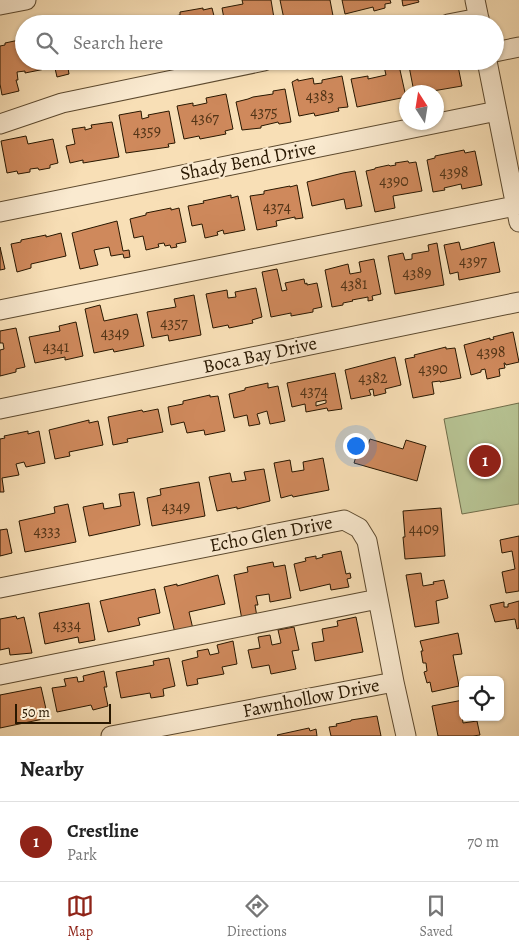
<!DOCTYPE html>
<style>
body{margin:0;font-family:Alegreya,serif;background:#f6f6f6;color:#222}
.controls{position:absolute;right:15px;bottom:15px;display:grid;overflow:hidden;border-radius:8px;box-shadow:0 1px 4px #0004}
.controls button{width:45px;height:45px;display:grid;place-items:center;padding:0;border:0;border-bottom:1px solid #e0e0e0;background:#fff;color:#222;font:25px sans-serif}
.compass{position:absolute;left:399px;top:85px;width:45px;height:45px;border-radius:50%;background:#fff;box-shadow:0 1px 4px #0004;rotate:348deg}
.scale{position:absolute;left:15px;bottom:12px;width:96px;box-sizing:border-box;padding-left:5px;border:2px solid #281700;border-top:0;font-size:14px;line-height:18px;white-space:nowrap;color:#281700;-webkit-text-stroke:4px #faead0;paint-order:stroke}
.you{position:absolute;left:355px;top:445px;width:18px;height:18px;margin:-12px;border:4px solid #fff;border-radius:50%;background:#1a73e8;box-shadow:0 0 0 8px #1a73e833}
.badge{display:grid;place-items:center;width:32px;height:32px;border-radius:50%;background:#8f2418;color:#fff;font-size:16px;font-weight:700}
.pin{position:absolute;translate:-50% -50%;border:2px solid #fff;box-shadow:0 1px 5px #0006}
.list{margin:0;padding:0;list-style:none}
h2{display:flex;justify-content:space-between;align-items:center;height:65px;margin:0;padding:0 20px;font-size:21px}
h2 small{font-size:16px;font-weight:400;color:#767676}
.list li{display:grid;grid-template-columns:32px 1fr auto;gap:15px;align-items:center;box-sizing:border-box;height:80px;padding:0 20px;border-top:1px solid #e0e0e0}
.list b{display:block;font-size:19px;white-space:nowrap}
.list p{margin:0;font-size:16px;white-space:nowrap;color:#767676}
.list em{font-size:16px;font-style:normal;color:#767676}
.icon{flex:none;width:28px;height:28px;fill:none;stroke:currentColor;stroke-width:2;stroke-linecap:round;stroke-linejoin:round}
.map{position:relative;flex:none;width:519px;height:736px;overflow:hidden}
.search{position:absolute;background:#fff;box-shadow:0 1px 4px #0004;left:15px;right:15px;top:15px;height:55px;display:flex;align-items:center;gap:12px;box-sizing:border-box;padding:0 18px;border-radius:28px;color:#767676;font-size:19px}
.sheet{height:145px;background:#fff}
nav{display:flex;justify-content:space-around;align-items:center;box-sizing:border-box;height:70px;border-top:1px solid #e0e0e0;background:#fff;font-size:14px;color:#767676}
nav a{display:grid;justify-items:center;gap:2px}
nav .on{color:#8f2418}
.map>svg:first-child{display:block}
.green{fill:#b7c393;stroke:#706d4a}
.building{fill:#cf895c;stroke:#281700;fill-rule:evenodd}
.lines{fill:none;stroke-linecap:round;stroke-linejoin:round}
.minor-casing{stroke:#5c492e;stroke-width:21}
.minor{stroke:#faead0;stroke-width:19}
.labels{text-anchor:middle;dominant-baseline:central;stroke-width:4.5;stroke-linejoin:round;paint-order:stroke}
.number-label{font-size:16px;fill:#523417}
.street-label{font-size:19px;fill:#281700;stroke:#faead0}
</style>
<div class="map">
<svg width="519" height="736" viewBox="0 0 519 736">
<rect width="100%" height="100%" fill="#f8dfb6"/>
<filter id="stains"><feTurbulence type="fractalNoise" baseFrequency=".004" numOctaves="4"/><feColorMatrix values="0 0 0 0 .2 0 0 0 0 .09 0 0 0 0 .02 0 0 0 .5 -.17"/></filter>
<radialGradient id="worn" r=".72"><stop offset=".6" stop-color="#630" stop-opacity="0"/><stop offset="1" stop-color="#630" stop-opacity=".3"/></radialGradient>
<path class="green" d="M519 403V504L462 514 444 419Z"/>
<path class="building" d="M242 0H271L275 24H225L222 8 243 4Z
M280 0H330L334 21 339 20V24H320L318 16 304 19 305 24H285Z
M342 0H390L391 3 385 4V8L374 11 373 7 345 14Z
M402 0H418L419 2 403 6Z
M203 8V10L212 8 216 24H164L163 18 180 15V12Z
M142 19V21L154 19 155 24H116Z
M24 39V61H44L45 69 25 73V71L17 72 18 80H16L19 91 2 95 0 84V46L5 45V43Z
M52 61H69L67 62 69 74 57 77 54 64 53 65Z
M89 61H103V63L89 66Z
M112 61H136L113 66Z
M389 61H398L406 97 357 107 351 79 368 76V79L386 75 383 62Z
M408 61H424V64L438 61H457L462 86 427 92H414Z
M342 76 348 107 338 108 339 111 315 116 314 113 299 116 292 82 298 79V81L313 78 314 84 322 83V80Z
M285 89 291 122 279 124 278 122 261 126V128L242 130 236 102 248 99 253 97 273 94V91Z
M226 94 233 129 225 131 226 134 200 139 199 136 184 139 177 106 193 103V106L207 103 206 98Z
M141 111 142 119 149 117 148 115 169 111 175 143 168 144 169 147 126 153 119 115Z
M112 122 119 157 83 163V160L70 163 66 146 75 144 72 129 85 127V130L92 128 91 125Z
M26 136 28 144 53 139 58 163 50 165V168L39 170 38 168 30 169V172L18 174 17 171 7 173 1 141Z
M464 150 465 153 475 151 482 185 462 189 461 184 444 188 445 190 433 192 427 160 435 158V156Z
M408 161 409 163 416 162 422 191 393 196 395 208 375 212 366 171 375 169V168L389 165 390 166 396 165 395 163Z
M355 171 362 206 346 209 344 199 312 206 307 182 343 173Z
M297 185 303 218 295 219V217L276 221 277 226 257 230 250 196 264 194V191L290 186V187Z
M231 195V198L238 196 245 230 224 234 223 230 217 232 218 235 205 238 202 224 192 226 188 206 204 203 203 201Z
M171 208V210L179 208 186 242 176 244 177 247 171 248 170 245 165 246 164 243 158 244 159 247 146 250 143 236 134 238 130 219 146 215V213Z
M117 221 123 251 129 250 130 257 124 258 123 254 111 256 109 247 94 250 98 265 80 269 72 233Z
M61 233 66 256 31 264V268L17 272 11 244 21 242V240L46 235V237Z
M459 242 461 250 494 242 500 272 459 280 458 272 450 274 444 245Z
M437 243 444 285 395 294 388 256 403 253 405 260 412 259V254L429 251 428 245Z
M0 247 5 269 0 270Z
M374 259 381 294 372 296 373 300 368 301V297L352 300 353 301 343 303V305L332 307 325 270 348 264 350 274 361 272 359 262Z
M277 269 282 291 287 290 285 283 304 279 305 284 307 283V285L317 283 322 307 313 309V312L291 316V313L271 317 262 272Z
M256 288 262 317 252 320 253 323 229 328 228 325 213 328 206 294 227 290 228 298 236 297 235 292Z
M194 295 201 335 169 341 168 335 152 338 147 312 176 307 174 299Z
M100 305 104 321 137 314 144 346 114 352 113 349 94 353 85 309Z
M76 322 83 356 65 360V357L35 363 29 337 60 331 59 326Z
M16 328 25 367 16 369V372L0 376V350L4 349 3 343H0V331Z
M513 332 519 362 506 365 505 363H504L505 368 499 369 500 376 487 379 485 369 481 370V372L471 375 464 345 490 338V340L494 339 493 337Z
M446 347V349L455 348 461 378 440 382V381L432 382 434 394 413 398 405 359 415 357 414 355Z
M395 357 401 385 385 389 386 393 374 396 373 389 369 390 371 395 351 399 345 370Z
M335 373 342 409 328 411 327 408 306 412 305 404 292 407 287 383ZM326 400V403L316 406V402Z
M268 383V388L278 386 285 421 270 424 267 411 257 414 260 424 249 426 247 415 234 418 229 394 245 390V388Z
M210 395V397L218 396 225 431 205 435 204 430 187 433 184 422 171 425 168 407 183 404V401Z
M158 409 163 432 127 439 128 442 113 445 108 417 142 410 143 412Z
M89 420V423L98 421 103 445 69 452 70 456 55 459 49 430Z
M28 431V434L39 431 45 463 26 467 24 462 16 464 19 475 2 478 4 492H0V439L5 438 4 436Z
M370 439 403 449 406 440 426 446 417 481 354 463 360 443 368 445Z
M323 458 329 490 293 497 292 495 281 498 274 463 290 460 292 472 304 470 303 462Z
M264 469 270 501 237 509V507L217 511 209 477 230 473 232 482 246 480 244 472Z
M199 482 205 516 152 526 147 498 161 495 160 489Z
M134 492 140 525 89 536 83 507 103 503 104 509 121 506 119 494Z
M68 504 76 542 25 552 19 521 55 513 54 507Z
M441 508 445 556 405 559 403 537H405L403 511Z
M7 529 12 553 0 556V530Z
M519 536V591L506 593 502 572 515 569 512 551 502 553 500 540Z
M341 551 346 574 350 573 351 578 347 579 349 587 331 590 330 584 300 591 294 564 306 561 305 558 316 556V559L323 557 322 555Z
M273 562 274 567 285 565 291 598 270 602 269 594 256 596 258 605H255L257 617 242 620 234 575 248 572 247 567Z
M421 573 423 586 434 584 433 582 444 580 448 598 436 601 439 623 415 627 406 575Z
M218 575 225 604 189 612 193 629 175 633 164 587 177 584V586Z
M155 589 160 613 138 618 140 625 108 632 100 601Z
M519 601V628L517 629 515 619 495 622 490 605 504 602V607H508V604Z
M89 603 95 640 79 643 78 637 45 644 39 613Z
M16 616 17 619 24 617 32 653 10 655 9 648 0 650V619Z
M356 617 363 652 315 661 312 643 324 641 322 629 338 626 337 621Z
M294 627 299 650 292 651 296 669 271 674 269 665 252 668 248 650 260 648 258 637 270 635 272 645 281 643 278 630Z
M458 633 462 654 453 655 459 686 432 692 430 682 427 683 424 672 427 671 426 663H423L421 651H423L420 641Z
M233 641 237 664 222 667 224 674 197 679 198 684 187 686 182 661 198 657 197 651 208 649 210 655 219 653 217 645Z
M169 658 175 686 163 689 164 696 151 698 150 693 121 698 116 672 154 665 153 661Z
M104 671 107 687H104L108 706 93 710 91 705 57 712 52 688 66 686 64 679 77 677 78 682 84 681 83 676Z
M41 687 48 718 0 728V695Z
M463 700V715H462L463 723 477 721 480 735 473 736H438L432 706Z
M377 716 381 736H331L329 727 337 726 336 724 351 721V720Z
M309 728 310 731 316 729 317 736H278L277 735Z"/>
<g class="lines">
<g class="minor-casing">
<path id="minor" d="M475 0 480 24
M0 5 26 0
M448 24 479 18
M495 52 519 47
M487 61 519 222
M0 124 62 103 264 61
M0 212 497 111
M0 310 515 206
M0 409 519 302
M0 588 344 520 359 528 367 541 394 682 406 736
M0 675 378 599
M111 736 394 682"/>
</g>
<use href="#minor" class="minor"/>
</g>
<g class="labels">
<g class="number-label">
<text x="320" y="96">4383</text>
<text x="264" y="112">4375</text>
<text x="205" y="118">4367</text>
<text x="147" y="131">4359</text>
<text x="454" y="172">4398</text>
<text x="394" y="181">4390</text>
<text x="277" y="207">4374</text>
<text x="473" y="261">4397</text>
<text x="417" y="273">4389</text>
<text x="354" y="284">4381</text>
<text x="174" y="323">4357</text>
<text x="115" y="333">4349</text>
<text x="56" y="347">4341</text>
<text x="491" y="352">4398</text>
<text x="433" y="369">4390</text>
<text x="373" y="378">4382</text>
<text x="314" y="391">4374</text>
<text x="176" y="507">4349</text>
<text x="424" y="529">4409</text>
<text x="47" y="531">4333</text>
<text x="67" y="625">4334</text>
</g>
<g class="street-label">
<text transform="translate(248 161) rotate(-11)">Shady Bend Drive</text>
<text transform="translate(260 355) rotate(-12)">Boca Bay Drive</text>
<text transform="translate(271 534) rotate(-11)">Echo Glen Drive</text>
<text transform="translate(311 698) rotate(-11)">Fawnhollow Drive</text>
</g>
</g>
<rect width="100%" height="100%" filter="url(#stains)"/>
<rect width="100%" height="100%" fill="url(#worn)"/>
</svg>
<div class="controls">
<button><svg class="icon" aria-label="locate" viewBox="0 0 24 24"><circle cx="12" cy="12" r="6"/><path d="M12 2v4M12 18v4M2 12h4M18 12h4"/></svg></button>
</div>
<svg class="compass" viewBox="-18 -18 36 36"><path d="M0-13l5 13h-10z" fill="#e53935"/><path d="M0 13l5-13h-10z" fill="#767676"/></svg>
<div class="scale">50 m</div>
<div class="you"></div>
<div class="pin badge" style="left:485px;top:461px">1</div>
<div class="search"><svg class="icon" aria-label="search" viewBox="0 0 24 24"><circle cx="10" cy="10" r="6"/><path d="M15 15l6 6"/></svg>Search here</div>
</div>
<section class="sheet">
<h2>Nearby<small></small></h2>
<ul class="list">
<li><span class="badge">1</span><div><b>Crestline</b><p>Park</p></div><em>70 m</em></li>
</ul>
</section>
<nav>
<a class="on"><svg class="icon" aria-label="map" viewBox="0 0 24 24"><path d="M3 6l6-2 6 2 6-2v14l-6 2-6-2-6 2zM9 4v14M15 6v14"/></svg>Map</a>
<a><svg class="icon" aria-label="directions" viewBox="0 0 24 24"><path d="M12 3l9 9-9 9-9-9zM9 14v-3h6M13 9l2 2-2 2"/></svg>Directions</a>
<a><svg class="icon" aria-label="saved" viewBox="0 0 24 24"><path d="M7 4h10v16l-5-4-5 4z"/></svg>Saved</a>
</nav>
